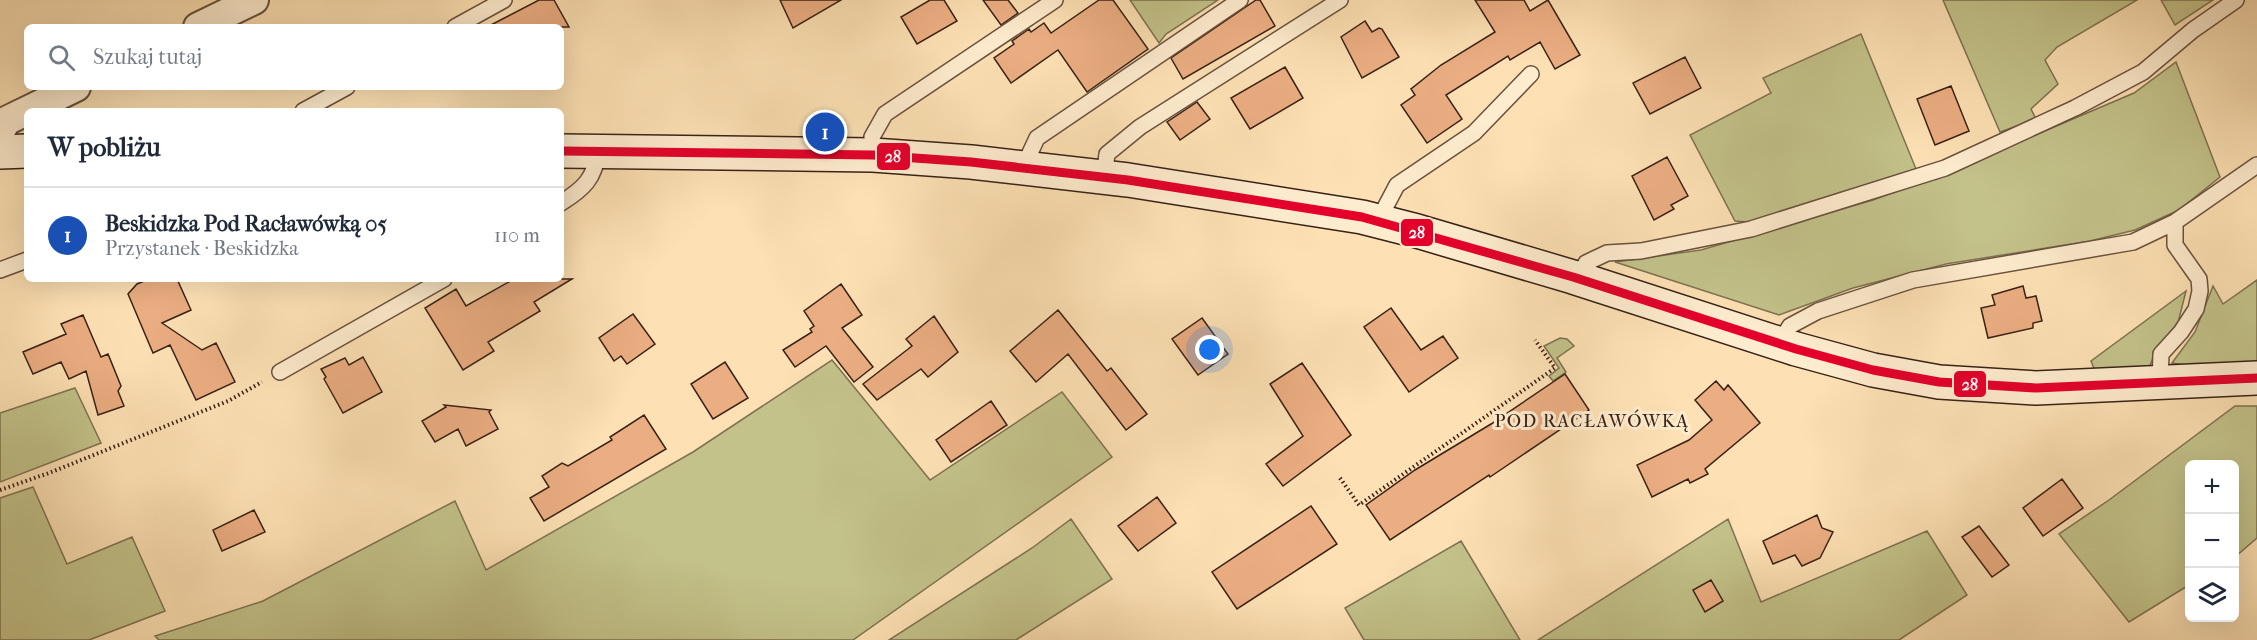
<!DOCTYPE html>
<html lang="pl">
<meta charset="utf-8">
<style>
body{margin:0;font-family:"IM FELL French Canon",serif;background:#f2f2f3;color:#1f2937}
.controls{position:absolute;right:18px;bottom:18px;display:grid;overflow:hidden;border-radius:9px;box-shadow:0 6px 24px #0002}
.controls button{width:54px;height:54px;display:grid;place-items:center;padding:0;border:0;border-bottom:2px solid #e0e1e3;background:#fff;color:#1f2937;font:30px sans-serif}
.you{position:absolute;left:1210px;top:350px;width:21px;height:21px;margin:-15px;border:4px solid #fff;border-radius:50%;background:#1a73e8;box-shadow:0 0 0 9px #1a73e833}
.badge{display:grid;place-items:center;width:39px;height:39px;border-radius:50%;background:#8f2418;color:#fff;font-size:20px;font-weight:700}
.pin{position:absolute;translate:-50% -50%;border:3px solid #fff;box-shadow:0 2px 6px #0006}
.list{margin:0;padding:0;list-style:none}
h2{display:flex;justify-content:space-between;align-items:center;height:78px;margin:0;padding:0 24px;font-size:26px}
h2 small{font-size:20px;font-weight:400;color:#747a83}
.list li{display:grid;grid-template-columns:39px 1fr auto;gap:18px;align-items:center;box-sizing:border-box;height:96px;padding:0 24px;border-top:2px solid #e0e1e3}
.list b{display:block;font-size:22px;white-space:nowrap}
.list p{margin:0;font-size:20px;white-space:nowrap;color:#747a83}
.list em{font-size:20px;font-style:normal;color:#747a83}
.icon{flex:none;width:33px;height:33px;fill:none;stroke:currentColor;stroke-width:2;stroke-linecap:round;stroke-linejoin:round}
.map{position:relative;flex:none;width:2257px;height:640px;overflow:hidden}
.search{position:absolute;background:#fff;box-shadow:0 6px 24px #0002;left:24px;top:24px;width:540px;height:66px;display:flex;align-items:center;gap:15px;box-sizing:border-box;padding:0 21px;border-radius:9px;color:#747a83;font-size:22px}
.panel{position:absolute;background:#fff;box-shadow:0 6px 24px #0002;left:24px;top:108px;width:540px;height:174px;border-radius:9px}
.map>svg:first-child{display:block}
.green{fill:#c3c28a;stroke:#7e7250;stroke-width:1.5}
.building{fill:#ebae82;stroke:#392117;stroke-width:1.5}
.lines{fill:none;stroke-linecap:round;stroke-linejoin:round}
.lane-casing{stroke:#6a513e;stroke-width:18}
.street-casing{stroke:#6a513e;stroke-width:32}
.secondary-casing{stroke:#392117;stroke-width:36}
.path{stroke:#392117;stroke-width:4;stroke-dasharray:1.5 3;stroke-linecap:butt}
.lane{stroke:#feecce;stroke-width:15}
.street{stroke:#feecce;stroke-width:28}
.secondary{stroke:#feecce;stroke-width:33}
.bus-1-casing{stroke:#feecce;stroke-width:14}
.bus-1{stroke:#e4002b;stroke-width:9}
.labels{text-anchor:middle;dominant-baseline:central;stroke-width:6;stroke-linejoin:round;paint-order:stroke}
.neighbourhood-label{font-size:18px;letter-spacing:1.5px;fill:#392117;stroke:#feecce}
.line-badge{stroke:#feecce;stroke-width:2}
.badge-label{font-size:16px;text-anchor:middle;font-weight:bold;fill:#fff}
</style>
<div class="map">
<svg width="2257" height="640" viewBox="0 0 2257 640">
<rect width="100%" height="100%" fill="#fde1b4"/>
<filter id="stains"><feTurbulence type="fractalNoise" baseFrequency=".00333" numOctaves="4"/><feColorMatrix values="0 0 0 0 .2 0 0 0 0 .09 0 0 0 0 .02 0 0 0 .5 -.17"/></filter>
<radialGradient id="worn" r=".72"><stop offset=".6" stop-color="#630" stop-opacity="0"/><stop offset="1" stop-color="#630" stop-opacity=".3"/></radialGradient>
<path class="green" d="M1130 0H1218L1166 34 1159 43Z
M1943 0H2137L2057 47 2045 60 2058 84 2031 109 2036 119 2000 132Z
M2161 0H2213L2175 25Z
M1861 34 1916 169 1748 222 1735 221 1690 135 1771 93 1763 78Z
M2176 62 2220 177 2179 210 2135 230 2090 241 1946 264 1853 288 1779 315 1615 262 1701 250 1873 200 1941 175 2134 93Z
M2257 280V366H2192L2172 363 2195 332 2213 286 2223 304Z
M2186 291 2178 323 2156 349 2150 366 2095 371 2091 361Z
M1560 338 1567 339 1574 346 1557 358 1566 372 1553 381 1549 376 1559 368 1544 346Z
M832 360 930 480 1062 392 1112 457 853 640H159L155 636 263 601 455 501 486 570 693 452Z
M75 388 101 443 0 482V413Z
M2235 406H2257V538L2235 557 2234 464H2190L2189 585 2129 622 2059 534 2109 500Z
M33 487 67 564 132 537 165 611 89 640H0V498Z
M1071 519 1112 579 1016 640H889L1032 548Z
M1728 519 1761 602 1927 531 1967 595 1899 640H1538Z
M1461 541 1520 640H1364L1345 608Z"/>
<path class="building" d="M539 0H554L569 27H487Z
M780 0H841L793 28Z
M930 0H944L957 21 917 44 901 17Z
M983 0H1008L1018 13 1001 25Z
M1099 0H1113L1148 49 1087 92 1058 50 1011 83 994 58 1014 44 1012 41 1029 29 1031 32 1044 23 1051 33Z
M1256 0H1260L1275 26 1183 79 1171 58Z
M1475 0H1524L1530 11 1548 0 1580 55 1555 69 1540 42 1510 60 1508 56 1446 95 1462 119 1427 143 1401 105 1415 95 1411 89 1441 65 1495 32Z
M1365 21 1372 32 1379 28 1382 29 1399 57 1362 78 1341 37Z
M1685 57 1701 88 1650 114 1633 83Z
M1285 67 1303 98 1250 129 1231 98Z
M1951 86 1969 131 1935 145 1917 99Z
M1197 102 1210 119 1180 140 1167 122Z
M1667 157 1688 196 1671 205 1674 209 1654 220 1632 176Z
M149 279H177L191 310 162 323 202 350 216 343 235 382 196 400 170 345 153 353 128 294 137 284Z
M514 279H572L534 302 540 311 488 342 494 351 463 370 425 308 456 289 466 306Z
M841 284 862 315 842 328 873 367 854 382 826 346 795 367 783 350 812 332 810 329 814 326 804 311Z
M2023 286 2026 298 2036 296 2042 321 2033 323V328L1988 338 1981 308 1995 305 1992 295Z
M1391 308 1421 350 1443 336 1458 358 1409 392 1364 327Z
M1058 310 1107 371 1111 368 1147 414 1126 430 1068 354 1036 382 1010 351Z
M633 314 655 344 627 364 621 356 614 361 599 338Z
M83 315 101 357 108 354 121 386 118 391 124 406 98 415 86 371 69 379 61 362 33 374 23 352 66 334 61 324Z
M934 316 958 352 928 377 921 369 877 400 863 384 912 346 906 339Z
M1202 318 1228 354 1198 375 1172 339Z
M363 357 382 392 343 413 324 379 326 377 321 369 345 358 349 365Z
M725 362 748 398 713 419 691 384Z
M1302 363 1351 435 1283 486 1266 464 1303 436 1270 384Z
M1565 374 1589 410 1490 477 1489 475 1390 540 1366 505 1415 470 1491 424Z
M1716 381 1724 390 1728 385 1760 423 1705 469 1708 474 1690 483 1688 479 1652 497 1637 465 1689 440 1712 420 1695 400Z
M991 401 1007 425 951 462 936 440Z
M444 405 491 410 489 412 498 429 466 446 458 429 435 442 422 421 446 407Z
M644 415 666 449 544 521 530 498 549 487 542 476 562 463 568 466 612 440 610 437Z
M2062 479 2083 508 2043 536 2023 508Z
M1157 497 1176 523 1138 551 1118 526Z
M1311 506 1337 544 1237 609 1212 572Z
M254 510 265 532 222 551 213 530Z
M1817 515 1822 528 1833 532 1820 558 1802 566 1795 555 1773 564 1763 541Z
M1979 526 2009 565 1992 577 1962 537Z
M1711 580 1723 601 1705 612 1693 590Z"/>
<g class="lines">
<g class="lane-casing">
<path id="lane" d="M455 27 504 0
M303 111 347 87
M873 155 872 137 885 114 1055 0
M1023 168 1037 138 1240 0
M1104 178 1107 154 1140 127 1340 0
M561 203C583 189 595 179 598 151
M1378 221 1397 185 1474 133 1531 74
M0 270 27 260
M1578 278 1586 263 1607 253 1641 251 1751 229 1945 168 2075 108 2143 72 2193 30 2236 0
M1779 343 1790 326 1818 311 1913 280 2133 242 2175 222 2257 165
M280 372 444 279
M2160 382 2161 354 2181 332 2196 309 2200 291 2199 279 2175 245V222"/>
</g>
<g class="street-casing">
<path id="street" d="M198 27 254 0
M0 132 6 121 76 87"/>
</g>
<g class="secondary-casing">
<path id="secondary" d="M561 151 873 155 971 162 1128 180 1362 217 1417 231 1573 277 1796 349 1873 370 1939 382 2036 388 2257 378
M0 152 27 151"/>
</g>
<path class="path" d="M1340 478 1359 505 1555 368 1535 340
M0 490 49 473 228 401 262 382"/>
<use href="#lane" class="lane"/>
<use href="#street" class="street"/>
<use href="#secondary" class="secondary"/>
<g class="bus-1-casing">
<path id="bus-1" d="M561 151 873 155 971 162 1128 180 1362 217 1573 277 1796 349 1873 370 1939 382 2036 388 2257 378"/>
</g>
<use href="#bus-1" class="bus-1"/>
</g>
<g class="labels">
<g class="neighbourhood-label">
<text x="1592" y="421">POD RACŁAWÓWKĄ</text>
</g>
</g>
<g class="line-badge">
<rect x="876" y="142" width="35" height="29" rx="6" fill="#e4002b"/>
<rect x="1400" y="218" width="34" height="29" rx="6" fill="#e4002b"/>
<rect x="1953" y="370" width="34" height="28" rx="6" fill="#e4002b"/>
</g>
<g class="badge-label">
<text x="893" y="162">28</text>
<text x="1417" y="238">28</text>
<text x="1970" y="390">28</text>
</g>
<rect width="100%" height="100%" filter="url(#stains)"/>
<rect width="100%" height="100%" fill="url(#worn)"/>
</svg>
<div class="controls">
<button>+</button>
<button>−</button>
<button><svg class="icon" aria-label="layers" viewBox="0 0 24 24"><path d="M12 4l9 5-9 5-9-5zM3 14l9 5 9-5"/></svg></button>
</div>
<div class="you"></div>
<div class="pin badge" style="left:825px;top:132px;background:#1a4fb4">1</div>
<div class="search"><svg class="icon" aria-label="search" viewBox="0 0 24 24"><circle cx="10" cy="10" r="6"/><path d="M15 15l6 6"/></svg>Szukaj tutaj</div>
<section class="panel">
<h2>W pobliżu<small></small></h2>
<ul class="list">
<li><span class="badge" style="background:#1a4fb4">1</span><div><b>Beskidzka Pod Racławówką 05</b><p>Przystanek · Beskidzka</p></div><em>110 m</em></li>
</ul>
</section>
</div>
